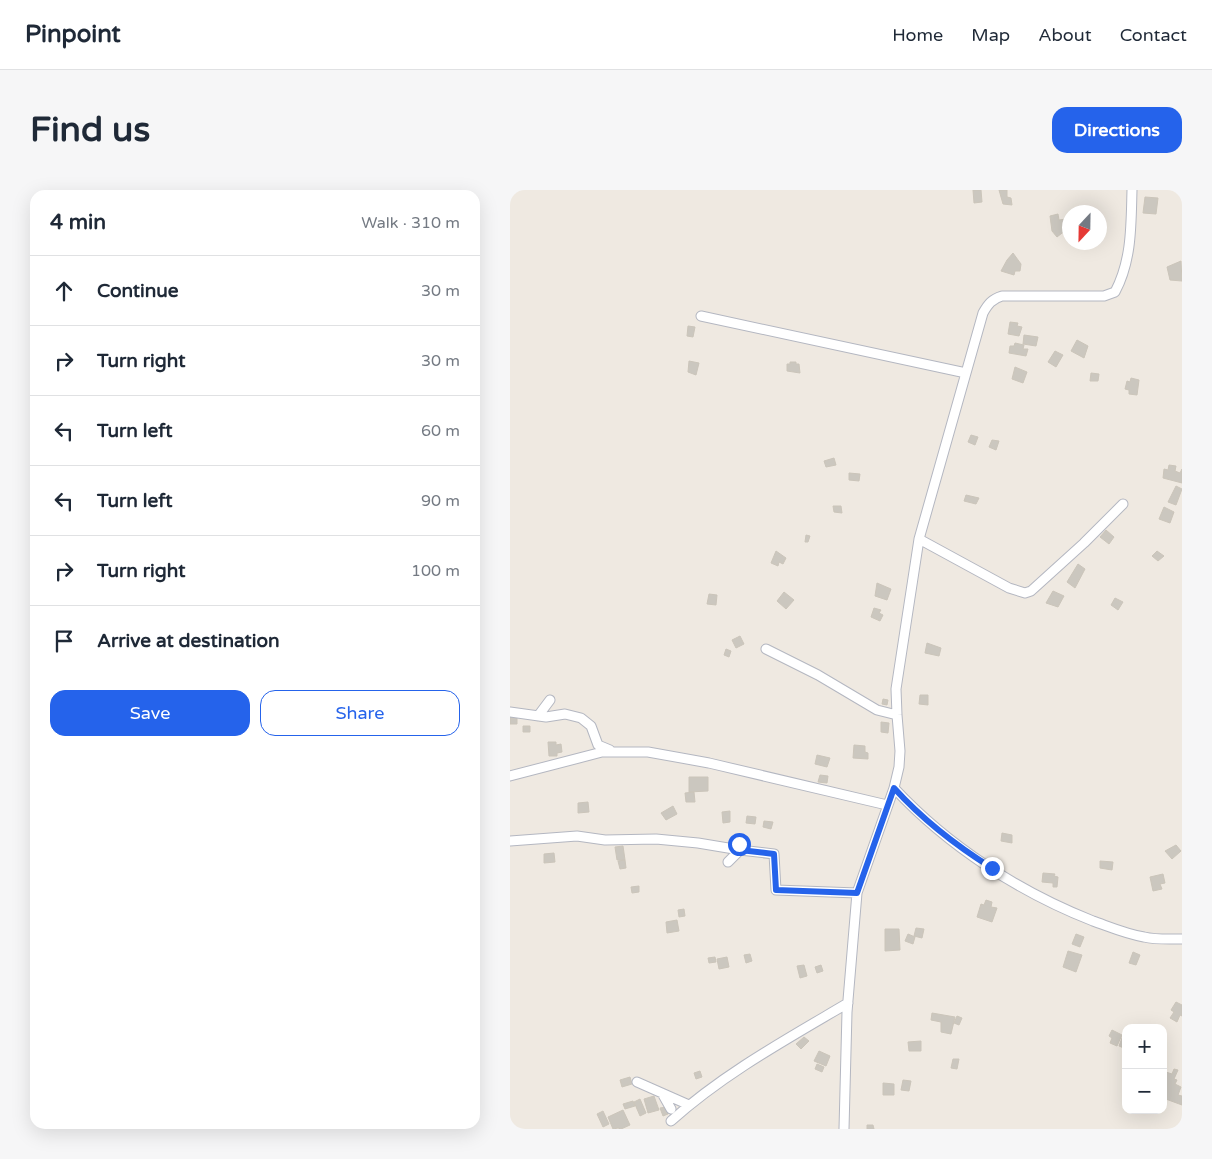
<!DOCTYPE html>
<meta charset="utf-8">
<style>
body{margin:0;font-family:"Varela Round",sans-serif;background:#f6f6f7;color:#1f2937}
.controls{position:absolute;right:15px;bottom:15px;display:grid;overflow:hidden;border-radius:10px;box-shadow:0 5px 20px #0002}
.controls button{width:45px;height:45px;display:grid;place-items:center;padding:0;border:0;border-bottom:1px solid #e0e1e3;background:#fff;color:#1f2937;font:25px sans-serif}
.compass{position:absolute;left:552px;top:15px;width:45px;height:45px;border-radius:50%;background:#fff;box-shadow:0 5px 20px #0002;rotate:202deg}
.stop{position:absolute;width:15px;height:15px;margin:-11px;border:4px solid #2563eb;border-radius:50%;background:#fff}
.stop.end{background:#2563eb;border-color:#fff;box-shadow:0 1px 5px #0008}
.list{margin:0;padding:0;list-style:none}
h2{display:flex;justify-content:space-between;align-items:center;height:65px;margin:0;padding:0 20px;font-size:21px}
h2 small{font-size:16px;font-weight:400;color:#747a83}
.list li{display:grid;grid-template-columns:32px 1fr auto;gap:15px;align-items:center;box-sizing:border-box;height:70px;padding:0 20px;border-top:1px solid #e0e1e3}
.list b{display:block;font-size:19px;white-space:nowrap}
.list em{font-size:16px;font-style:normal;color:#747a83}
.actions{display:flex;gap:10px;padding:15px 20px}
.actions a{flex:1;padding:11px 0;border:1px solid #2563eb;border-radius:15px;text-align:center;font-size:18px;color:#2563eb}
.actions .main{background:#2563eb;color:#fff}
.icon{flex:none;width:28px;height:28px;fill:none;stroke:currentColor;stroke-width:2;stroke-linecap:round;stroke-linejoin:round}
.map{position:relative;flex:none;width:672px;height:939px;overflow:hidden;border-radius:15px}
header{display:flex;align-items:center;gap:30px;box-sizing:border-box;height:70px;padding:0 25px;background:#fff;border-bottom:1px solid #e0e1e3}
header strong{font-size:24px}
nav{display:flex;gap:28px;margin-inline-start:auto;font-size:18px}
.intro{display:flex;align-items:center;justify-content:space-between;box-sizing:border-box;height:120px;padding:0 30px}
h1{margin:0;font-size:35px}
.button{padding:12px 22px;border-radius:15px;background:#2563eb;color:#fff;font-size:18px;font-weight:700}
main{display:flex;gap:30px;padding:0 30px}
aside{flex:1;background:#fff;border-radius:15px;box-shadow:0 5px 20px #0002}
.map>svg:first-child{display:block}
.building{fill:#cbc7bf;stroke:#cbc5ba}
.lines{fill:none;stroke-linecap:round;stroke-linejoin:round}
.minor-casing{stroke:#b4b7c1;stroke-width:11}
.minor{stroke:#fff;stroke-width:9}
.route{stroke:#2563eb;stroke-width:6}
</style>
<header>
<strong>Pinpoint</strong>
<nav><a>Home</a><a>Map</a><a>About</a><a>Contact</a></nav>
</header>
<div class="intro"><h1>Find us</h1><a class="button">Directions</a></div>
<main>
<aside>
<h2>4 min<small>Walk · 310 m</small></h2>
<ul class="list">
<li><svg class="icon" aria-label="ahead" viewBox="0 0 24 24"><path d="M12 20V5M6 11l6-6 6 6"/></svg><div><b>Continue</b></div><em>30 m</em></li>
<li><svg class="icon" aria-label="right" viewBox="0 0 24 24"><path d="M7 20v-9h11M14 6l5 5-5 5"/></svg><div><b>Turn right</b></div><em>30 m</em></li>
<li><svg class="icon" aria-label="left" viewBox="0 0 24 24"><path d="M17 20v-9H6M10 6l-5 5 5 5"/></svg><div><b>Turn left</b></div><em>60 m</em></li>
<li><svg class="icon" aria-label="left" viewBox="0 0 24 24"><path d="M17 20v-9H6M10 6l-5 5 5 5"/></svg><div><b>Turn left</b></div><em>90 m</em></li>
<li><svg class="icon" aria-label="right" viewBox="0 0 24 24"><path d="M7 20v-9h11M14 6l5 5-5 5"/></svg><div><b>Turn right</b></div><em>100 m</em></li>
<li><svg class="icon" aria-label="arrive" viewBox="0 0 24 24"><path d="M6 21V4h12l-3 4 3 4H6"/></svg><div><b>Arrive at destination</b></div></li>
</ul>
<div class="actions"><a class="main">Save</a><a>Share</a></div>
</aside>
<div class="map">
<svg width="672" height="939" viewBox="0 0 672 939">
<rect width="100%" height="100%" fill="#efe9e1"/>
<path class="building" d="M463 0H471L472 12 464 13Z
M489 0H497V7L501 8 502 15 493 14Z
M635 7 648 8 646 24 633 23Z
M548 24 549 30 556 29V40L547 47 542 41 540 26Z
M503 63 511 74 510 81H505L504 85 491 81 497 70Z
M671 71 672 91 660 90 657 77Z
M500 132 508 133 507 136 512 137 509 146 498 144Z
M178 136 185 137 183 147 177 146Z
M514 145 528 147 526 156 513 154Z
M567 150 578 156 574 168 561 161Z
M505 153 514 155 513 159H518L516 166 499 163 500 156H504Z
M545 161 553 165 546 177 538 172Z
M179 171 189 173 186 185 178 182Z
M280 172H286V174H289L290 183 277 181V174H280Z
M505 177 517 182 513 193 502 189Z
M581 183 589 184 588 191H580Z
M621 188 629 190 627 205 619 204V200L615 199 617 191 620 192Z
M461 245 468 247 465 255 458 252Z
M482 250 489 251 486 260 479 257Z
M324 268 326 275 316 277 314 271Z
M659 275 666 276 665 281 670 283 672 279V293L653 288 654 279 658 280Z
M339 283 350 284 349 291 339 290Z
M666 296 672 299 666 315 658 312Z
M456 305 469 308 466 314 454 311Z
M323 316H331L332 323 324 322Z
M654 317 664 322 660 333 649 329Z
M596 340 604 347 599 354 590 347Z
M296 345 300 346 298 352H295Z
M266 361 276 368 273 374 269 372 268 376 261 373Z
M647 361 654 366 648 371 642 366Z
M568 374 575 379 565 398 557 392Z
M367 393 381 399 377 410 365 406Z
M543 401 554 406 548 417 536 413Z
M274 402 284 410 276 419 267 411Z
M199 404 207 405 206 415 197 414Z
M605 408 613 412 608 420 601 415Z
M364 418 371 420 369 423 373 425 370 431 361 427Z
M230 446 234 454 226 458 222 450Z
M417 453 431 458 429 466 415 463Z
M216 459 221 461 219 467 214 465Z
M410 505H418V515L409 514Z
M373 509 378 510 377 515 372 514Z
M0 526H7V534H0Z
M371 532 379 533 378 543 371 542Z
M13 536H20V542H13Z
M38 552H46V555L51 554 52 562 47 563V566H39Z
M344 555 355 556V562L358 563V569L343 568Z
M307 565 320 568 317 577 305 574Z
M310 585 318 586 317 593 308 592Z
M179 587H198V601L179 602Z
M184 602 185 612H176L175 603Z
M78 612 79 622 68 623V613Z
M163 616 167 624 156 630 151 623Z
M220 621V632L213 633 212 622Z
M237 626 246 627 245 634 236 633Z
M254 631 263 632 261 639 253 637Z
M492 643 502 645V653L491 651Z
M666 655 671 661 662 669 655 661Z
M113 656 115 670H107L105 657Z
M44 663 45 672 34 673V664Z
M115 670 116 678 110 679 108 671Z
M590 671 603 672 602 680 590 678Z
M533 683 545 684 544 686 548 687 547 697H543V693L532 692Z
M653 684 655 693 650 694 652 699 643 701 640 687Z
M129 696V702L122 703 121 697Z
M476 710 482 712 481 717 487 718 482 732 467 727 471 714 474 715Z
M174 719 175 726 169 727 168 720Z
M167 730 169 741 157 743 156 732Z
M406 738 414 739 412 748 404 746Z
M375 739H389L390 760 375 761Z
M398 744 405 747 403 754 395 751Z
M566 744 574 747 570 757 562 754Z
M558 761 572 765 566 782 553 777Z
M623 762 630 765 626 775 619 773Z
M240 764 242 771 236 773 234 765Z
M205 767 206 772 199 773 198 768Z
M217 767 219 777 209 779 207 769Z
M294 775 297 786 290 788 287 776Z
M311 775 313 781 307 783 305 777Z
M666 812 672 815V826L670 825 667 832 660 828 664 822 661 820Z
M422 823 445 827 441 844 431 842V832L421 830Z
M447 826 452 828 449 835 444 833Z
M602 840 612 845 607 856 600 853 602 848 599 846Z
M613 845 616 846V859L609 856Z
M294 847 299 851 291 859 286 854Z
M411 851V861H399L398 852Z
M309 861 320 866 316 876 304 871Z
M443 869H449L447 879 441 878Z
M307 874 314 877 312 882 305 879Z
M664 879 668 880 664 889 667 890 665 894 671 897 668 905 672 906V915L653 908V881L662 884Z
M190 881 192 887 186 889 184 883Z
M120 887 122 894 112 897 110 890Z
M393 890 401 891 399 901 391 900Z
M373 893 384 894V905H373Z
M144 906 149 920 138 923 134 909Z
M130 909 136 923 130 926 124 912Z
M123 911 125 916 115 919 113 914Z
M156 917 158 924 153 926 150 918Z
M113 920 120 935 111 939 108 938 103 939 98 927Z
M93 921 99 934 93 937 87 924Z
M357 935H363L364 939H357Z"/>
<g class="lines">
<g class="minor-casing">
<path id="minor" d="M191 126 456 183
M409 349 499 398 515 403 521 401 574 353 613 314
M256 459 308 485 367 520 387 525
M0 522 36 527 55 524 71 528 81 536 88 555 100 560
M28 526 40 510
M0 586 92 562H138L199 573 377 615
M384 598C438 656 509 702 583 731 600 737 616 744 634 747 647 750 659 749 672 749
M0 651 67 646 95 650 146 649 188 653 230 660 229 653
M218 672 230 660 264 664 266 700 347 703
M127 892 179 915
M152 903 161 919
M161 931C213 884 277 849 338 813
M334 939 337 822 347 703 384 598 389 577 390 561 387 525 386 499 409 349 473 123C478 114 482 109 492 106H594L605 102C622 70 621 35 622 0"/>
</g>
<use href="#minor" class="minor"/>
</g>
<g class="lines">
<path class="route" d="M229 654 230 660 264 664 266 700 347 703 384 598C413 630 445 655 482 678"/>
</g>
</svg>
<div class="controls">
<button>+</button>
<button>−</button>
</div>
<svg class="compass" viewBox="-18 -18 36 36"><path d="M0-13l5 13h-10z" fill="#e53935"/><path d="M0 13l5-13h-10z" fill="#747a83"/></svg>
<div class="stop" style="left:229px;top:654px"></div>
<div class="stop end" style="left:482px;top:678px"></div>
</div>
</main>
